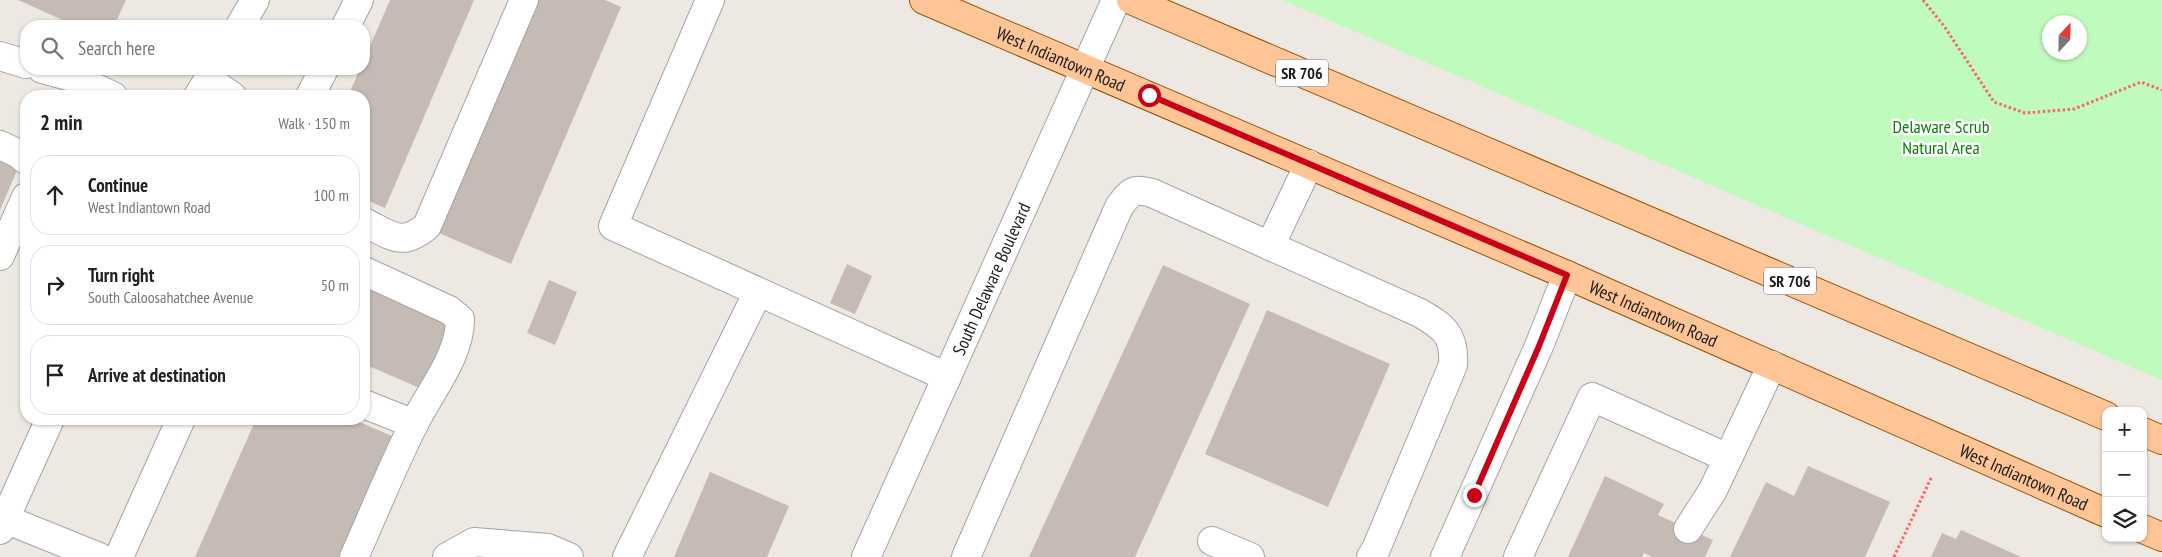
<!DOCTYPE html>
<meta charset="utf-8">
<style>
body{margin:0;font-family:"PT Sans Narrow",sans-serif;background:#f2f2f2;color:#202124}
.controls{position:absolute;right:15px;bottom:15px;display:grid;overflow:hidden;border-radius:10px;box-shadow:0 1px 4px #0004}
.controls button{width:45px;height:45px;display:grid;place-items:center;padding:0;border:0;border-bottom:1px solid #e0e0e0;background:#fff;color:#202124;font:25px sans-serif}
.compass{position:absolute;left:2042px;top:15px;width:45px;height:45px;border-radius:50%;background:#fff;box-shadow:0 1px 4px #0004;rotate:22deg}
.stop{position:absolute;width:15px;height:15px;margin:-11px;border:4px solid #c90017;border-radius:50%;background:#fff}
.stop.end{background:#c90017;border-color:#fff;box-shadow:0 1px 5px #0008}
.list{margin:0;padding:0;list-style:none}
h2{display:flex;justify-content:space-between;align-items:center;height:65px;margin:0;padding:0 20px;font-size:21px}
h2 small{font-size:16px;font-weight:400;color:#757577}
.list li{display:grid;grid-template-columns:32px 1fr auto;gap:15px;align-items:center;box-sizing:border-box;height:80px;margin:0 10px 10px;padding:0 10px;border:1px solid #e0e0e0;border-radius:20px}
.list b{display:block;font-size:19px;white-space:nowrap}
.list p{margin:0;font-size:16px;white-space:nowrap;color:#757577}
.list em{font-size:16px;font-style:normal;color:#757577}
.icon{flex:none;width:28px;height:28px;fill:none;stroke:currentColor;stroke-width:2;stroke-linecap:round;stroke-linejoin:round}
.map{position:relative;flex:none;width:2162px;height:557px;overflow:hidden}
.search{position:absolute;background:#fff;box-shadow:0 1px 4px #0004;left:20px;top:20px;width:350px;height:55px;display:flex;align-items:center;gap:12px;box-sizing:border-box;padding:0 18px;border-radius:20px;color:#757577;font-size:19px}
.panel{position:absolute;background:#fff;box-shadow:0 1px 4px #0004;left:20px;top:90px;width:350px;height:335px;border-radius:20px}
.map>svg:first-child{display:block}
.park{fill:#befbbc;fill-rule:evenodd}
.building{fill:#c6bab5}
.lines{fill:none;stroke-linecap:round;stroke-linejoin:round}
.minor-casing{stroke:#a3a3a3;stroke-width:30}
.major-casing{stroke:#955200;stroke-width:30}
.path{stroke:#fe6365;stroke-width:3;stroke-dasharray:2.5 2.5;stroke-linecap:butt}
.minor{stroke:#fff;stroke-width:28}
.major{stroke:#ffc596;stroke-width:28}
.route{stroke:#c90017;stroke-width:6}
.labels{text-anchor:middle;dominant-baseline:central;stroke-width:5;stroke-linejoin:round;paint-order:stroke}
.shield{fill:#fff;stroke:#606060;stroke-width:1}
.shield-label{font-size:16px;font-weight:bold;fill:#1c1c1c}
.street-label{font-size:18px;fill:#1c1c1c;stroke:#fff}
.park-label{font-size:18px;fill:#0c7d08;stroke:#fff}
</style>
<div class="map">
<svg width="2162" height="557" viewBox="0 0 2162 557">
<rect width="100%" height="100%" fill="#eee8e2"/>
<path class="park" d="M1282 0H2162V380ZM2050 22H2080V52H2050Z"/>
<path class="building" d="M18 0H126L114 26H76Z
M390 0H474L385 208 364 199V96H348L360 69H364V60Z
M539 0H605L621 7 511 264 439 233Z
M0 160 18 168 0 210Z
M847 264 872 276 855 314 830 303Z
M1163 265 1250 304 1135 557H1029Z
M549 280 577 292 555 345 527 333Z
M364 283 452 322 422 389 364 364Z
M1267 310 1390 364 1328 507 1205 454Z
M256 419H352L392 436 339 557H195Z
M1808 466 1890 502 1865 557H1730L1766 482 1794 496Z
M710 472 789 506 767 557H674Z
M1605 476 1664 504 1658 515 1713 540 1705 557H1652L1644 553 1642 557H1568Z
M1961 530 2021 557H1931L1942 533 1956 539Z"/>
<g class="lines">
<g class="minor-casing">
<g id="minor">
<path d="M710 0 613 226 947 377"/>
<path d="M240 26 255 0"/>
<path d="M346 26 359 0"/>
<path d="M0 56 26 64"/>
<path d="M42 69 72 77 113 96"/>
<path d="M208 80 232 96"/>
<path d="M198 96 215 69"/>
<path d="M310 96 324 69"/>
<path d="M0 145 17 153 26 160"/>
<path d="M364 222C391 235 401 248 427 226L524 0"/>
<path d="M1270 246 1309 164"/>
<path d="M0 256 26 197"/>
<path d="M364 404 414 424"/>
<path d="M5 519 99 557"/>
<path d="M1688 529 1713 490 1772 365"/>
<path d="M0 530 50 419"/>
<path d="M1212 541 1250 557"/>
<path d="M119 557 181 419"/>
<path d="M354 557C374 513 392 467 414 424 430 391 460 357 460 319L449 310 364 271"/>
<path d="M447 557 474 542 548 548 569 557"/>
<path d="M627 557 758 292"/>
<path id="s1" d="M866 557 1116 0"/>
<path d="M966 557 1119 207C1131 191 1132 188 1152 193L1420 313C1444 327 1455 335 1453 365L1376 549 1371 557"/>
<path d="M1445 557 1539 346 1567 275"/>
<path d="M1518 557 1592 397 1728 458"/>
</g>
</g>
<g class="major-casing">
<g id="major">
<path id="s2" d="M924 0 1567 275 2106 513"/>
<path d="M1131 0 2106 416"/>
<path d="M2143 432 2162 440"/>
<path d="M2143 529 2162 537"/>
</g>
</g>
<path class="path" d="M1923 0 1944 26 1994 102 2025 113 2074 109 2141 82 2162 90
M1894 557 1932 476"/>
<use href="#minor" class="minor"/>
<use href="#major" class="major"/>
</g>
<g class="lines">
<path class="route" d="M1149 95 1567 275 1539 346 1474 495"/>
</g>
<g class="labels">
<g class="shield">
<rect x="1276" y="59.5" width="52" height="27" rx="4"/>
<rect x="1764" y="267.5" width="52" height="27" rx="4"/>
</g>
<g class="shield-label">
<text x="1302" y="73">SR 706</text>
<text x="1790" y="281">SR 706</text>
</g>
<g class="street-label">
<text stroke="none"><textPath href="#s2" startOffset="149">West Indiantown Road</textPath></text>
<text stroke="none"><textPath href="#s1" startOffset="305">South Delaware Boulevard</textPath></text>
<text stroke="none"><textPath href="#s2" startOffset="794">West Indiantown Road</textPath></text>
<text stroke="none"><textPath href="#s2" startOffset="1199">West Indiantown Road</textPath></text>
</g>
<g class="park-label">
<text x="1941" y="126">Delaware Scrub<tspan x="1941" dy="21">Natural Area</tspan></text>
</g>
</g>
</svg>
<div class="controls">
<button>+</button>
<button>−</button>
<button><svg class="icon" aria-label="layers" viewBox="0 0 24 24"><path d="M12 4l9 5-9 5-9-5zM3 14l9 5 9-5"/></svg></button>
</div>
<svg class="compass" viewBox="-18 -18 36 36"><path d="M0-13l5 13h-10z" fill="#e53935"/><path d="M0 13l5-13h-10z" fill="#757577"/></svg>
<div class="stop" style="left:1149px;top:95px"></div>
<div class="stop end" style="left:1474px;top:495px"></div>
<div class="search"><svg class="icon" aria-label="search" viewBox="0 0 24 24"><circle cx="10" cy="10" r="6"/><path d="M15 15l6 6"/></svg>Search here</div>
<section class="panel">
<h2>2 min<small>Walk · 150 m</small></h2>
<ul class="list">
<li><svg class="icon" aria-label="ahead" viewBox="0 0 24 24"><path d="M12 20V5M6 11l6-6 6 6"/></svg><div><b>Continue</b><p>West Indiantown Road</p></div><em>100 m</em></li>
<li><svg class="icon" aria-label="right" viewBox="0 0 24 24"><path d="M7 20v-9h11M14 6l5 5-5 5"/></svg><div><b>Turn right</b><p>South Caloosahatchee Avenue</p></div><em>50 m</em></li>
<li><svg class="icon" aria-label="arrive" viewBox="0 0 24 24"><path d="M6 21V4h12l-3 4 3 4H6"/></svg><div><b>Arrive at destination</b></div></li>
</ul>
</section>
</div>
